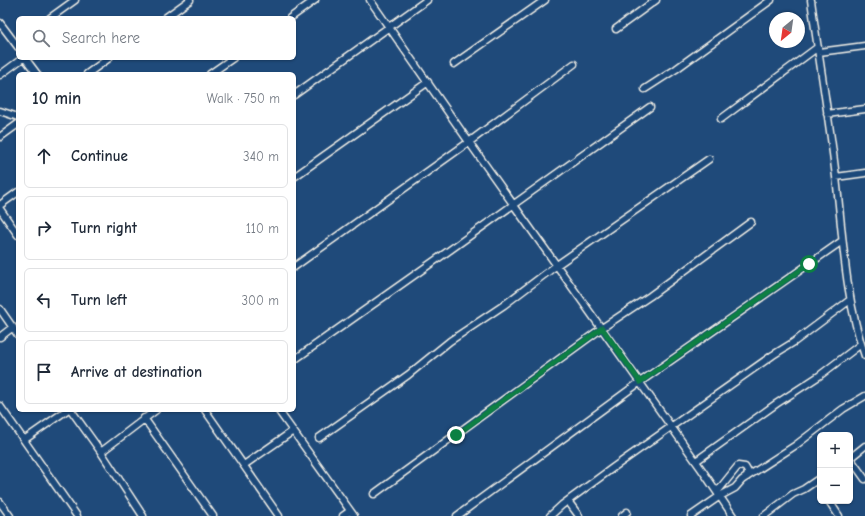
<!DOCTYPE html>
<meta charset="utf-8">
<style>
body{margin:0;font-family:"Comic Neue",sans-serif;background:#f2f2f3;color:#1f2937}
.controls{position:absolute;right:12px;bottom:12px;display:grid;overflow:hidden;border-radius:6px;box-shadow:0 1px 3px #0004}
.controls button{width:36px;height:36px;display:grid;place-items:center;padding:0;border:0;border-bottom:1px solid #e0e1e3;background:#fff;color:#1f2937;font:20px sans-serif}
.compass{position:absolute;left:769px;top:12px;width:36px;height:36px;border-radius:50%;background:#fff;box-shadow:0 1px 3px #0004;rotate:209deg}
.stop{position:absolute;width:12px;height:12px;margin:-9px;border:3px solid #0b8043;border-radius:50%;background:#fff}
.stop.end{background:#0b8043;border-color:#fff;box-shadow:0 1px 4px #0008}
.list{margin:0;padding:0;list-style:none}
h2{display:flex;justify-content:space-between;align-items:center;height:52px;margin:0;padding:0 16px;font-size:17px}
h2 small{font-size:13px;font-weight:400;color:#747a83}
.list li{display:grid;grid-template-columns:26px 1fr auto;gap:12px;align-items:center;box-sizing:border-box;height:64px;margin:0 8px 8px;padding:0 8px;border:1px solid #e0e1e3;border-radius:6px}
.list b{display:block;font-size:15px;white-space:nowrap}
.list em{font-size:13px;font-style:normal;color:#747a83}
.icon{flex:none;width:22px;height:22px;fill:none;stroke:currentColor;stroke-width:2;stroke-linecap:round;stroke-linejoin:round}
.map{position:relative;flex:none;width:865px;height:516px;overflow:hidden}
.search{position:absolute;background:#fff;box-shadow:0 1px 3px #0004;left:16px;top:16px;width:280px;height:44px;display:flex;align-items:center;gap:10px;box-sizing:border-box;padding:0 14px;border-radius:6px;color:#747a83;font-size:15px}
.panel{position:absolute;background:#fff;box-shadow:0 1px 3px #0004;left:16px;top:72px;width:280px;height:340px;border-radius:6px}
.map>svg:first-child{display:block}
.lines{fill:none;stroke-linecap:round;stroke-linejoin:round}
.minor-casing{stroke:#f4f1e8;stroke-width:9}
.minor{stroke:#1f4a7a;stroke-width:6}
.route{stroke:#0b8043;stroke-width:5}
</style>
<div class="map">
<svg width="865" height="516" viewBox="0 0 865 516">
<rect width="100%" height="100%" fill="#1f4a7a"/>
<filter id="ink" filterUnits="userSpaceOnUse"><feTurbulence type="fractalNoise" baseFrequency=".025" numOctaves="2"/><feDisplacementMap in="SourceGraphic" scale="8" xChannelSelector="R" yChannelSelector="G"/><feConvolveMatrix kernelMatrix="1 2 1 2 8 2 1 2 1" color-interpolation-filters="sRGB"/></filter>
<g filter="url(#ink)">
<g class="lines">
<g class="minor-casing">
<path id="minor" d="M370 0 469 142 702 470 733 516
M811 0C819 59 829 118 836 177 843 237 845 299 865 356
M50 18 75 0
M165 18 190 0
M290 18 315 0
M0 23 18 47
M616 29 656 0
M819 52 865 46
M25 58 37 74
M454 64 545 0
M87 74 109 58
M210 74 233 58
M0 75 23 58
M645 89 676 69 771 0
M294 95 427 0
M0 111 18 117
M827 114 865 109
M721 119 818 47
M0 137 18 124
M294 177 428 82
M836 177 865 173
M0 205 18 192
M0 209 18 235
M294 267 469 142 574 64
M0 309 18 335
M0 337 13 327
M294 360 440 257 650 107
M0 406 77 516
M71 410 101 452 143 516
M205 410 279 516
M278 410 354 516
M144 418 213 516
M319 438 408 375 450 341 504 305 557 265 709 159
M24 440 67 410
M101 452 156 410
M850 458 865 479
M850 458 865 446
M696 461 776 404 819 376 861 344
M244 465 293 431
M717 492 738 466 745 467 748 472 747 477
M374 494 602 328 650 296 751 222
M568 501 579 516
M829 501 839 516
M0 502 10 516
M343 516 350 511
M457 516 640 382 842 241
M550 516 562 505 614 467 773 355 794 342 850 300
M622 516 627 512
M691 516 720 496 735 488 742 480 796 445 843 409 865 396
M764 516 793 494 804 489 820 478"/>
</g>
<use href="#minor" class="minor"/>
</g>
</g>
<g class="lines" filter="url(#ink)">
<path class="route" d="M456 435 602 328 640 382 809 264"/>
</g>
</svg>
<div class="controls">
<button>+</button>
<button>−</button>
</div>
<svg class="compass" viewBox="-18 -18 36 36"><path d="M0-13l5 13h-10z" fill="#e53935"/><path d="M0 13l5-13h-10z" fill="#747a83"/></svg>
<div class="stop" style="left:809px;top:264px"></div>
<div class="stop end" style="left:456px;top:435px"></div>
<div class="search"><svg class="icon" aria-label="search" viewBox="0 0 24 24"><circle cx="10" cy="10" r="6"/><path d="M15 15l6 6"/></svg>Search here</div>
<section class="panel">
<h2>10 min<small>Walk · 750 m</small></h2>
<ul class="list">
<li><svg class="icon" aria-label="ahead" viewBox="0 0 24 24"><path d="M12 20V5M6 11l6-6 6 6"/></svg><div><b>Continue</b></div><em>340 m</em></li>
<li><svg class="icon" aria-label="right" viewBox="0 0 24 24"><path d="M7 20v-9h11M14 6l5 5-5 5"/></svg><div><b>Turn right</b></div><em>110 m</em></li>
<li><svg class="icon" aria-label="left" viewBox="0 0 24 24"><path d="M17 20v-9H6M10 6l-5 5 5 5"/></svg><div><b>Turn left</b></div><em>300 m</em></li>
<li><svg class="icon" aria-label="arrive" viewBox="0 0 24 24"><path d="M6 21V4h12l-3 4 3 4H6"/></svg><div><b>Arrive at destination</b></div></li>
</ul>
</section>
</div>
